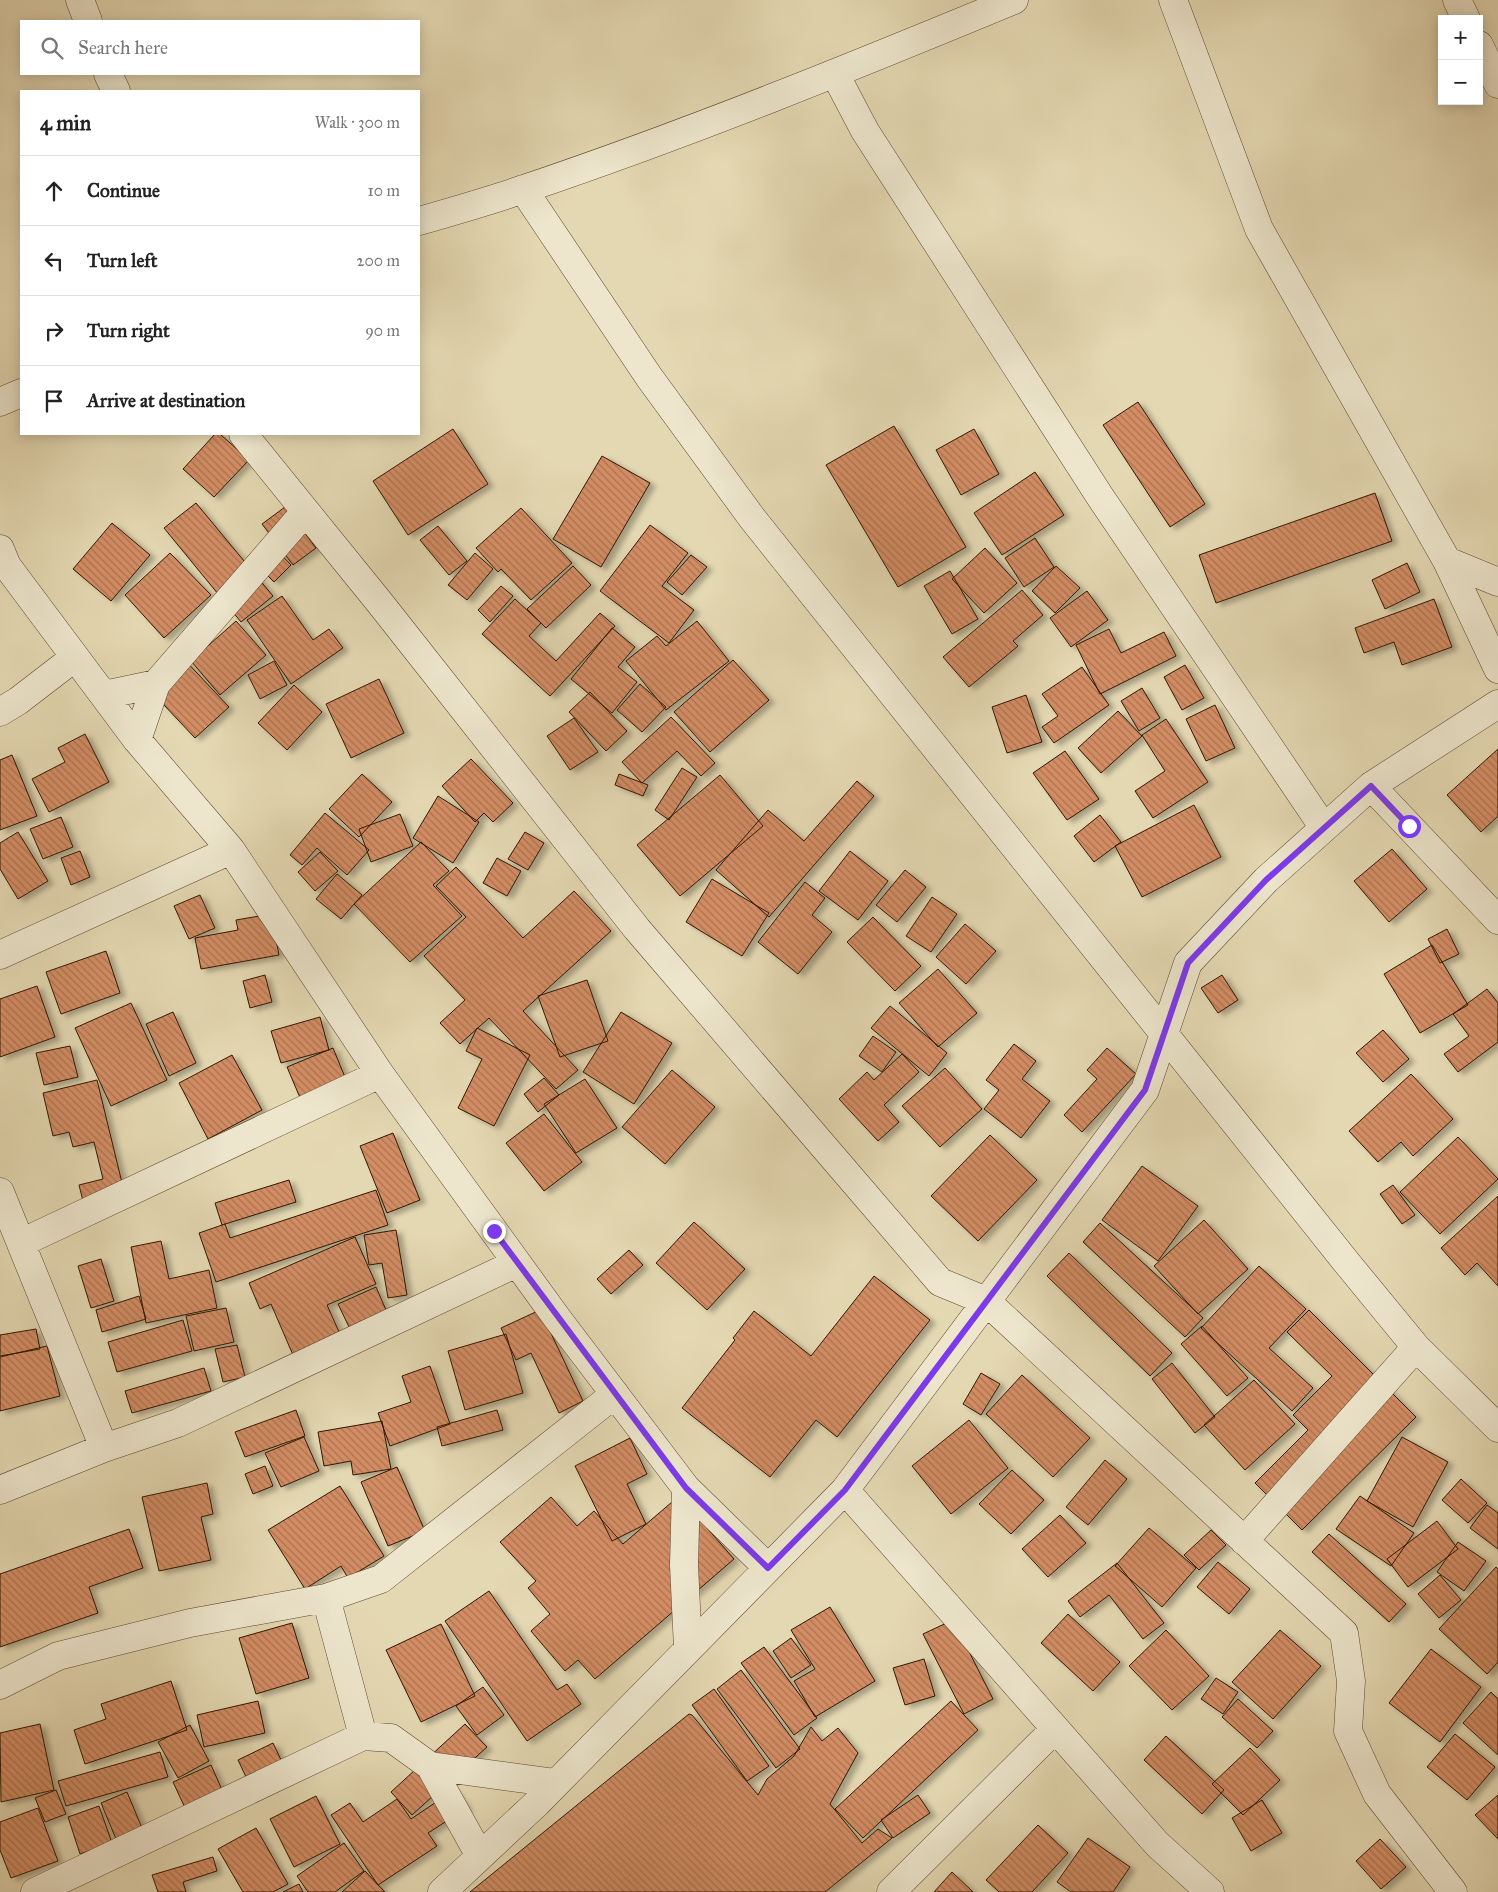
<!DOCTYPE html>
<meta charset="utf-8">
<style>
body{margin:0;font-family:"IM FELL Great Primer",serif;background:#f2f2f2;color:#222}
.controls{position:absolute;right:15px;top:15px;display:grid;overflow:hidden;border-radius:0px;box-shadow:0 2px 12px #0003}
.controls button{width:45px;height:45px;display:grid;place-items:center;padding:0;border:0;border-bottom:1px solid #e0e0e0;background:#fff;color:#222;font:25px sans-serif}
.stop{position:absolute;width:15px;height:15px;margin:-11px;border:4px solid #7c3aed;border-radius:50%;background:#fff}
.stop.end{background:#7c3aed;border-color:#fff;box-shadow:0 1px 5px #0008}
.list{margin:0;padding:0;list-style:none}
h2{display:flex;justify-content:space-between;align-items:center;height:65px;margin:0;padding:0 20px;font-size:21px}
h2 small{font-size:16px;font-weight:400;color:#767676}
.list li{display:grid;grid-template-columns:32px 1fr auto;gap:15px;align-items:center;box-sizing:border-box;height:70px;padding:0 20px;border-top:1px solid #e0e0e0}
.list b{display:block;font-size:19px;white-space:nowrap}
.list em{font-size:16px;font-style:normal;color:#767676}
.icon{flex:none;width:28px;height:28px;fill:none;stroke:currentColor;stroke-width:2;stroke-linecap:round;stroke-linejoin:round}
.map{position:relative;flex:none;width:1498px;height:1892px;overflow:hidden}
.search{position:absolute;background:#fff;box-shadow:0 2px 12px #0003;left:20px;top:20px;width:400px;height:55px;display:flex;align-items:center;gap:12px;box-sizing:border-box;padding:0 18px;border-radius:0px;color:#767676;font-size:19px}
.panel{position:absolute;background:#fff;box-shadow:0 2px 12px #0003;left:20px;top:90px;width:400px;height:345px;border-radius:0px}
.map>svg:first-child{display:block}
.building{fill:url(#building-back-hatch);stroke:#301700;filter:url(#shadow)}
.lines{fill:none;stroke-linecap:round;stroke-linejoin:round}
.minor-casing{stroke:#5d472c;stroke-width:29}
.minor{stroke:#ede6cd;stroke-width:28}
.route{stroke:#7c3aed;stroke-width:6}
</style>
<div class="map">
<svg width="1498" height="1892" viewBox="0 0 1498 1892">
<defs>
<pattern id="building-back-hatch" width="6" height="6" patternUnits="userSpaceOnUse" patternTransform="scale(1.25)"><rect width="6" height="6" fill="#d38d65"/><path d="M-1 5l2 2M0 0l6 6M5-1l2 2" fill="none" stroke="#ac7251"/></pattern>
<filter id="shadow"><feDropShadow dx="5.5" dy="3" stdDeviation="2.5" flood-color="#0004"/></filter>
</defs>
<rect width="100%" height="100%" fill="#e4d8b2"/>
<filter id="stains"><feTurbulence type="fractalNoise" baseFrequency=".004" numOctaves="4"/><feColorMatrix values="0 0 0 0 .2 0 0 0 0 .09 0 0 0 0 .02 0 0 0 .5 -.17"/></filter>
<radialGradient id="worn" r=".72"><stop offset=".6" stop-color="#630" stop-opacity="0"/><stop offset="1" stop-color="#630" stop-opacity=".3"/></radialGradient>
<path class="building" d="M1138 402 1205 504 1170 527 1103 425Z
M894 426 966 547 898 587 826 465Z
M453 429 488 484 408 535 373 481Z
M974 429 999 474 961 495 936 450Z
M215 434H220L249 460 214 497 183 469Z
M602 456 650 483 601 567 553 539Z
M1035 472 1064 515 1002 555 974 513Z
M1375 493 1392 541 1216 603 1199 555Z
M196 503 273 596 241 622 164 528Z
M285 507 316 548 293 565 262 524Z
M521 508 572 563 531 600 501 569 498 572 476 548Z
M112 523 150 555 111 601 73 569Z
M650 525 688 553 662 586 694 610 669 643 600 591Z
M438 526 467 561 449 575 420 540Z
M1035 538 1054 567 1024 587 1005 558Z
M269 542 291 565 274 582 251 559Z
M985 548 1017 583 984 613 952 579Z
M170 553 211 595 164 638 125 595Z
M475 553 493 569 467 600 448 585Z
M691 555 707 567 682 595 667 582Z
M1407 563 1420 592 1385 609 1372 580Z
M573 566 591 585 546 628 527 609Z
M1056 566 1080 588 1055 613 1032 591Z
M950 571 978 619 952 634 924 586Z
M501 586 513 596 490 622 478 610Z
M1022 590 1043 615 1013 641 1018 646 969 687 943 657Z
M1087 591 1108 620 1071 647 1050 618Z
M282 596 313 640 329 629 343 648 291 684 247 620Z
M515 599 541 623 529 636 556 661 600 613 615 626 550 696 482 634Z
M1434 599 1452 647 1402 665 1394 642 1364 653 1355 628Z
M236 621 266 655 220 695 191 661Z
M697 621 729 661 666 710 626 661 657 636 666 646Z
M612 628 635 647 618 667 637 682 612 713 571 679Z
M1109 629 1121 653 1164 632 1176 656 1100 694 1076 645Z
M181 656 229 707 195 738 148 688Z
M733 660 769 700 710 752 674 712Z
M274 661 287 685 260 699 248 675Z
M1185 665 1204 698 1182 710 1164 677Z
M1082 667 1109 705 1054 743 1042 727 1058 716 1042 694Z
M379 679 404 733 351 758 326 704Z
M640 684 666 707 642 732 617 710Z
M294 685 322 712 287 750 258 723Z
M1142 688 1160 718 1139 731 1121 701Z
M590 692 627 731 606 751 569 712Z
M1026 695 1042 742 1007 753 992 707Z
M1215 705 1235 748 1206 761 1186 719Z
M1118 711 1142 736 1101 773 1078 748Z
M671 717 715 763 701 776 677 751 642 783 622 762Z
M574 718 598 752 570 770 547 736Z
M1166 719 1208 782 1153 818 1135 791 1165 771 1142 735Z
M85 734 109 782 49 812 32 779 65 762 58 748Z
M1498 749V816L1481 832 1447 795Z
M1065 751 1099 799 1067 820 1033 773Z
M12 755 37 816 0 830V760Z
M471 759 513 803 493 822 484 813 475 822 442 786Z
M682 768 697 777 669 820 655 810Z
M362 774 392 802 359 837 329 809Z
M619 774 648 785 643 796 615 785Z
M720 775 763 826 680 896 637 845Z
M857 781 874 796 769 917 716 870 768 810 804 841Z
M438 796 479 822 453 863 413 838Z
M1194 805 1221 857 1142 897 1115 846Z
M325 813 369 850 347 875 317 848 302 865 290 855Z
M400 814 413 846 371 862 359 829Z
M1100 815 1121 842 1094 862 1074 836Z
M61 817 73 847 43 859 30 829Z
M18 832 48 881 18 899 0 869V843Z
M525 832 544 843 528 870 508 859Z
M421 842 449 871 433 885 462 916 410 962 354 904Z
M1392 849 1427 889 1389 922 1354 881Z
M80 851 90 877 71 885 61 858Z
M850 851 888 881 858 920 819 891Z
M320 852 338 871 315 891 298 872Z
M497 858 521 871 507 896 483 883Z
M456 867 523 938 574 891 611 931 523 1011 578 1070 556 1089 489 1018 460 1044 440 1023 465 1000 424 956 466 917 436 886Z
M905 870 926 887 897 922 876 905Z
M337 874 362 895 341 919 316 899Z
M712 879 769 913 742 956 686 922Z
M805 882 825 898 812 915 832 932 798 974 758 942Z
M200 895 215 928 189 939 174 906Z
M932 897 957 914 931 952 906 936Z
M271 914 279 955 201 969 195 938 238 930 236 920Z
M873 917 921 966 895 991 847 942Z
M965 924 996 951 966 984 936 957Z
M1447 929 1459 954 1440 963 1428 939Z
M1432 945 1468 1005 1420 1033 1384 974Z
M106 951 120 993 61 1014 46 972Z
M938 969 977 1013 938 1047 899 1003Z
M265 975 272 1002 250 1008 243 981Z
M1222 975 1238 1000 1218 1013 1201 988Z
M587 980 608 1041 560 1057 538 996Z
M37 986 55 1037 0 1057V999Z
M1487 989 1498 1003V1042L1458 1072 1444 1054 1469 1036 1453 1014Z
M131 1003 167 1080 111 1106 75 1028Z
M890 1006 947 1053 929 1076 871 1028Z
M173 1012 196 1063 169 1076 146 1024Z
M621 1012 672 1043 634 1104 583 1072Z
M320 1017 329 1050 281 1063 271 1031Z
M477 1028 530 1055 494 1126 458 1108 482 1059 466 1051Z
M1383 1030 1409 1059 1383 1082 1356 1053Z
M873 1036 896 1052 882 1072 859 1056Z
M1014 1044 1036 1061 1022 1079 1050 1101 1021 1138 984 1109 999 1090 986 1080Z
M70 1046 78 1077 44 1085 36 1053Z
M333 1048 347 1082 301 1100 287 1067Z
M1107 1048 1136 1074 1082 1132 1064 1115 1097 1079 1087 1070Z
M902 1054 919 1072 884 1105 899 1122 878 1141 839 1099 867 1072 874 1080Z
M232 1055 262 1110 208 1139 179 1083Z
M945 1068 982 1109 940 1147 902 1106Z
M672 1070 715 1107 665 1164 622 1127Z
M1411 1074 1453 1119 1413 1156 1401 1142 1378 1162 1349 1131Z
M544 1078 559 1095 538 1112 524 1094Z
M585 1079 617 1128 576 1153 544 1104Z
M97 1080 124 1191 83 1201 79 1185 103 1179 94 1142 73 1147 69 1132 53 1136 43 1093Z
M544 1114 582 1162 544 1191 506 1143Z
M393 1133 420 1200 387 1213 360 1146Z
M990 1135 1037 1180 978 1241 931 1196Z
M1458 1137 1498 1179 1440 1234 1400 1192Z
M1142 1166 1198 1206 1158 1261 1102 1220Z
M289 1180 296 1202 222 1225 215 1203Z
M1393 1185 1415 1215 1402 1224 1380 1194Z
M376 1190 388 1225 216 1282 199 1233 225 1224 230 1238Z
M1498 1196V1286L1477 1263 1465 1275 1441 1248Z
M1204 1220 1248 1269 1198 1314 1154 1266Z
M694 1222 745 1269 707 1310 656 1263Z
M1100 1223 1203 1318 1185 1337 1083 1242Z
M396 1230 407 1295 388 1298 382 1263 369 1265 364 1235Z
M355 1237 376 1284 327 1305 340 1334 293 1355 271 1304 260 1309 249 1283Z
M161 1241 169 1279 209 1270 217 1308 146 1323 131 1247Z
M629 1250 643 1265 611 1294 597 1279Z
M1069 1253 1172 1353 1150 1376 1047 1276Z
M101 1259 114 1301 91 1308 78 1266Z
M1259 1266 1306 1309 1269 1348 1313 1388 1292 1411 1201 1328Z
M874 1276 930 1320 837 1437 816 1420 770 1477 682 1408 735 1340 733 1338 754 1311 811 1356Z
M376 1287 386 1310 349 1327 338 1304Z
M139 1296 146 1319 102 1332 96 1310Z
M226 1308 234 1342 194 1351 186 1316Z
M540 1310 583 1401 559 1413 531 1353 516 1360 501 1328Z
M1309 1310 1416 1417 1302 1530 1255 1483 1308 1430 1293 1415 1332 1376 1287 1332Z
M183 1320 192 1351 117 1372 108 1342Z
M1202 1326 1248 1378 1227 1396 1181 1344Z
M36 1329 40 1349 0 1356V1335Z
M506 1334 523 1393 465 1410 448 1351Z
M237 1345 245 1377 223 1382 215 1349Z
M47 1346 60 1396 0 1411V1357Z
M1172 1363 1215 1417 1195 1433 1152 1379Z
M430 1366 450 1424 390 1446 378 1413 411 1402 402 1376Z
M204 1368 211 1391 132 1413 125 1391Z
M981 1373 1000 1384 981 1415 963 1404Z
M1022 1375 1090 1438 1053 1477 986 1414Z
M1254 1380 1295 1424 1245 1470 1204 1425Z
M296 1410 305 1436 245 1457 235 1432Z
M497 1410 503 1430 442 1446 437 1427Z
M969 1420 1008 1468 951 1514 912 1466Z
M382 1421 391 1469 353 1475 351 1461 324 1466 318 1432Z
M304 1437 319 1471 281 1487 265 1453Z
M1402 1437 1448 1462 1413 1527 1367 1501Z
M630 1438 647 1474 627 1484 646 1524 612 1541 575 1466Z
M1105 1460 1127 1479 1088 1525 1066 1507Z
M265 1466 273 1486 253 1494 245 1474Z
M397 1467 425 1531 388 1546 361 1482Z
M1012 1470 1044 1500 1011 1534 979 1504Z
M1461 1479 1487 1503 1468 1523 1442 1500Z
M207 1483 213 1514 201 1517 211 1560 159 1571 142 1497Z
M340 1486 384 1556 348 1578 341 1566 305 1589 268 1530Z
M679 1496 734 1559 595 1679 578 1660 565 1671 531 1631 550 1614 528 1588 536 1581 500 1542 551 1497 577 1526 594 1511 623 1544Z
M1360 1496 1414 1533 1391 1566 1336 1529Z
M1487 1505 1498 1513V1549L1470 1528Z
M1060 1515 1086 1543 1048 1577 1022 1549Z
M1437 1521 1458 1549 1408 1587 1387 1559Z
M1149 1528 1196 1568 1162 1607 1115 1566Z
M129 1529 143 1568 89 1587 98 1613 0 1647V1574Z
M1211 1530 1226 1545 1199 1570 1184 1555Z
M1329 1534 1406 1604 1389 1622 1312 1552Z
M1458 1542 1486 1561 1464 1591 1437 1572Z
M1218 1562 1250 1589 1229 1614 1197 1587Z
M1117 1563 1164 1623 1143 1639 1109 1595 1080 1617 1068 1601Z
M1496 1567 1498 1569V1662L1487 1674 1439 1629Z
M1440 1575 1461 1600 1439 1618 1418 1594Z
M489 1591 557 1690 567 1684 581 1704 527 1741 445 1621Z
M830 1607 875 1681 815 1717 794 1681 815 1669 791 1630Z
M1068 1614 1120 1662 1093 1691 1041 1643Z
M953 1620 993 1699 964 1714 923 1634Z
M292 1623 309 1678 256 1694 239 1638Z
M441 1624 475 1696 421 1722 386 1650Z
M1166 1630 1209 1676 1172 1710 1129 1666Z
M1280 1630 1321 1666 1273 1719 1232 1682Z
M791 1638 811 1665 791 1678 773 1651Z
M764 1647 817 1718 794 1735 741 1663Z
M1431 1649 1481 1687 1440 1742 1389 1703Z
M924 1659 935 1696 905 1705 893 1668Z
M741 1670 800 1749 776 1768 717 1689Z
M1216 1678 1238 1692 1223 1714 1201 1699Z
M171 1681 187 1730 85 1764 74 1730 106 1719 101 1704Z
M483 1687 504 1715 477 1735 456 1706Z
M714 1689 769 1766 747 1781 692 1705Z
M1491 1692 1498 1699V1755L1463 1723Z
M1238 1699 1273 1731 1257 1748 1222 1717Z
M258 1701 265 1733 204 1747 197 1715Z
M951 1701 978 1730 863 1838 835 1809Z
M689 1714 692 1715 758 1795 767 1779 794 1756 811 1727 822 1741 838 1728 858 1753 830 1804 862 1843 878 1829 892 1838 825 1892H470Z
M40 1724 54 1790 1 1802 0 1733Z
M465 1724 487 1747 412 1815 391 1792Z
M190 1725 209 1761 178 1778 158 1742Z
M1455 1734 1495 1767 1467 1800 1427 1767Z
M1166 1736 1224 1790 1202 1814 1144 1760Z
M273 1743 282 1762 247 1779 238 1760Z
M1250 1748 1280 1780 1243 1815 1212 1784Z
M160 1752 168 1777 66 1806 58 1781Z
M211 1765 223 1792 186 1810 173 1782Z
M56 1790 66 1814 45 1822 35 1798Z
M454 1790 467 1808 428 1833 437 1846 378 1885 331 1815 350 1803 363 1822 397 1799 411 1819Z
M127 1792 142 1828 116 1839 101 1803Z
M918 1795 930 1813 893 1838 881 1820Z
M1498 1795V1839L1475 1815Z
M316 1796 340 1844 294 1867 270 1819Z
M1262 1800 1282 1833 1251 1851 1232 1818Z
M99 1806 112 1843 80 1854 68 1817Z
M38 1808 58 1861 11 1878 0 1850V1822Z
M1038 1825 1068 1853 1032 1892H999L986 1880Z
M256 1828 288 1884 273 1892H243L218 1849Z
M1088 1838 1130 1867 1113 1892H1071L1057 1882Z
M1380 1839 1406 1867 1381 1889 1356 1861Z
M344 1843 364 1871 335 1892H308L297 1876Z
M213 1857 217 1871 183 1882 186 1892H158L152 1875Z
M365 1871 385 1892H342Z
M952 1872 973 1892H934Z
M299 1884 303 1892H283Z"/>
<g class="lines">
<g class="minor-casing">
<path id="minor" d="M80 0 88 21
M1173 0 1259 229 1447 561 1498 669
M1457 0 1466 19
M1479 45 1498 84
M108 74 116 91
M835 74 865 131 1099 495 1324 828
M523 189 649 377 752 518 1347 1263 1416 1347 1498 1428
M419 221C454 211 489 201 524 189 690 133 852 67 1014 0
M0 402 21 393
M243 434 380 603 637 929 940 1282 986 1301 1344 1633 1351 1681 1348 1731 1377 1794 1453 1892
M0 549 7 566 137 740 231 850 380 1074 557 1318 686 1488 768 1568
M1447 561 1498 582
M104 695 156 684
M0 712 18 701 74 658
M137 740 156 684 305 512
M1371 786 1498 920
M0 955 231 850
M0 1192 104 1448
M21 1243 380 1074
M686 1488 684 1565 688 1649
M0 1490 104 1448 178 1423 517 1263
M845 1490 1157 1844 1210 1892
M1244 1541 1416 1347
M326 1598 363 1736
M0 1685 58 1656 190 1623 326 1598 381 1579 615 1394
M430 1766 556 1783
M35 1892 363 1736 391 1738 430 1766 480 1856
M442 1892 537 1803 845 1490 1145 1090 1188 963 1266 880 1371 786 1498 704
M891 1892 1055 1729"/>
</g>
<use href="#minor" class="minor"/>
</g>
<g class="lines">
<path class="route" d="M494 1231 686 1488 768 1568 845 1490 1145 1090 1188 963 1266 880 1371 786 1409 826"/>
</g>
<rect width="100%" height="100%" filter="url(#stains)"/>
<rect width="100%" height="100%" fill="url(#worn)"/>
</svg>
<div class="controls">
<button>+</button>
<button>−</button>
</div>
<div class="stop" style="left:1409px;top:826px"></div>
<div class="stop end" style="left:494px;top:1231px"></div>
<div class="search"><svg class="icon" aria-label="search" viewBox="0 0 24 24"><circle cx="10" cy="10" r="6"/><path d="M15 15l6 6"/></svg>Search here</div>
<section class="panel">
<h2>4 min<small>Walk · 300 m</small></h2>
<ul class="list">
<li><svg class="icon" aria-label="ahead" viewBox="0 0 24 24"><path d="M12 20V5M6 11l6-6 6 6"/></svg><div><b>Continue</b></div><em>10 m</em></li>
<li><svg class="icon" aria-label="left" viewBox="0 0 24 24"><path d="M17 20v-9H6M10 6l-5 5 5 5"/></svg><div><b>Turn left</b></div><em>200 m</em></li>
<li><svg class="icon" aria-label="right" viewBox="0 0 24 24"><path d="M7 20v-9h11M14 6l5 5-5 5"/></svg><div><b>Turn right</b></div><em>90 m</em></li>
<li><svg class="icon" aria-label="arrive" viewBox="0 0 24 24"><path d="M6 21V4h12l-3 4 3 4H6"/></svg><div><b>Arrive at destination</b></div></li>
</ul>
</section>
</div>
